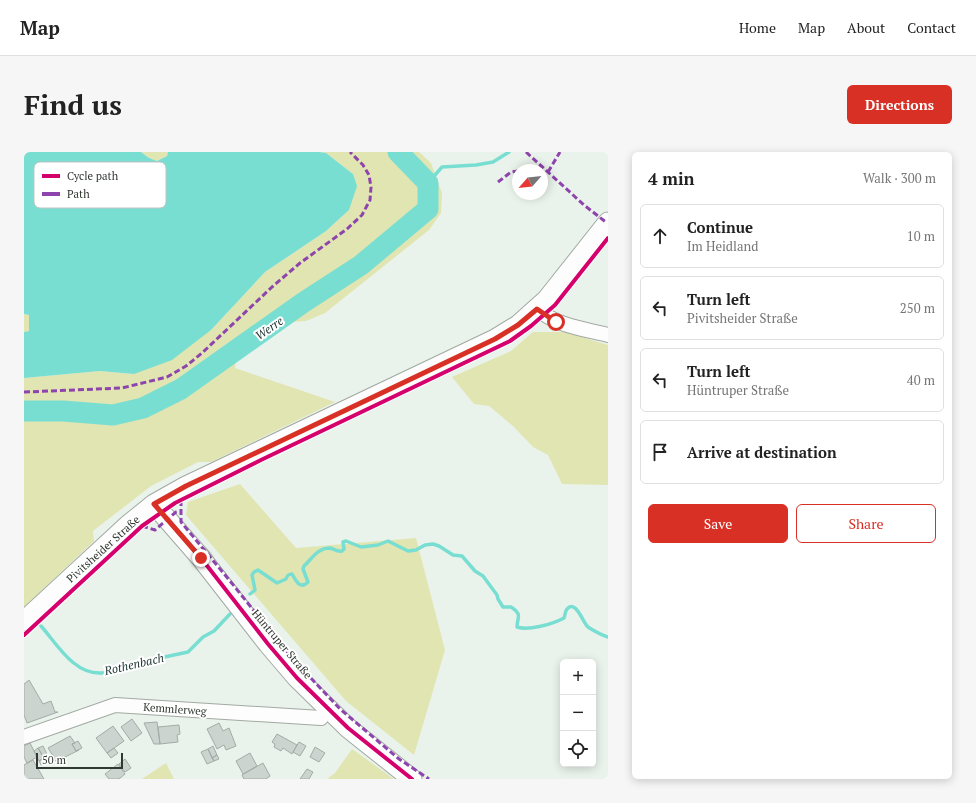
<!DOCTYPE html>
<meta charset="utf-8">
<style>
body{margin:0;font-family:"PT Serif",serif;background:#f6f6f6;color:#222}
.controls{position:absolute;right:12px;bottom:12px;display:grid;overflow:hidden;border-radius:6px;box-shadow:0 2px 10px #0003}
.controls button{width:36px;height:36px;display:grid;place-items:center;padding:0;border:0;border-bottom:1px solid #e0e0e0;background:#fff;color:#222;font:20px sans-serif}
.compass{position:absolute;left:488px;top:12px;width:36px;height:36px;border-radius:50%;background:#fff;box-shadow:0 2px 10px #0003;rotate:242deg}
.scale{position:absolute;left:12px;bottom:10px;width:87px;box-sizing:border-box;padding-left:4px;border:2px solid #313731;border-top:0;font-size:11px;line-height:14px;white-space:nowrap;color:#313731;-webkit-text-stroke:3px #fff;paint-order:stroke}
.stop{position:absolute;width:12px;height:12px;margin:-9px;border:3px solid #d93025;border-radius:50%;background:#fff}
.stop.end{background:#d93025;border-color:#fff;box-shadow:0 1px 4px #0008}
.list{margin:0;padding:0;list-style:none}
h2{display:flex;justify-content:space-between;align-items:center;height:52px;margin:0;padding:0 16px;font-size:17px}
h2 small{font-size:13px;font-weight:400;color:#767676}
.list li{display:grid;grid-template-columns:26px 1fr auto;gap:12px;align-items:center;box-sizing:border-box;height:64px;margin:0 8px 8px;padding:0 8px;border:1px solid #e0e0e0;border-radius:6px}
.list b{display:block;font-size:15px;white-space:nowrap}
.list p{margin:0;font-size:13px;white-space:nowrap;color:#767676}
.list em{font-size:13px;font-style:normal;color:#767676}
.actions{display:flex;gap:8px;padding:12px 16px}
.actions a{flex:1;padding:9px 0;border:1px solid #d93025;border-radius:6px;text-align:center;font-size:14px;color:#d93025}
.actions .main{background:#d93025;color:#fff}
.icon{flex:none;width:22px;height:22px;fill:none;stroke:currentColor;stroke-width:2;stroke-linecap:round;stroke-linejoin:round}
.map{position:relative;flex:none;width:584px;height:627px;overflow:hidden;border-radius:6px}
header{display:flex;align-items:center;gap:24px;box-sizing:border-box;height:56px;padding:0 20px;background:#fff;border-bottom:1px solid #e0e0e0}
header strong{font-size:19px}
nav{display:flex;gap:22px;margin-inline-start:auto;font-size:14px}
.intro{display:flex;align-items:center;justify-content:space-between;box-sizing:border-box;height:96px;padding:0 24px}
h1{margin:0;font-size:28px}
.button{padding:10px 18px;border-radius:6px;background:#d93025;color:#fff;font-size:14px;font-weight:700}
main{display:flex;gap:24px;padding:0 24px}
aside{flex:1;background:#fff;border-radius:6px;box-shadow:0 2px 10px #0003}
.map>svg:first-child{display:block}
.green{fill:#e0e5b1}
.water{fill:#79ded2}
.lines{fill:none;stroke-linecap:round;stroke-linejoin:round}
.stream{stroke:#79ded2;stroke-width:3.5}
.river{stroke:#79ded2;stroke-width:21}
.building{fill:#ccd4cf;stroke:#a3aba6}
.street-casing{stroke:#a2a9a2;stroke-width:16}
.secondary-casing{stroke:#a2a9a2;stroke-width:21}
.street{stroke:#fcfdfc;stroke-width:14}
.secondary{stroke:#fcfdfc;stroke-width:19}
.quiet{stroke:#8e44ad;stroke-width:3;stroke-dasharray:6 3;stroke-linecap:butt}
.cycleway-casing{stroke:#fff;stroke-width:6}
.cycleway{stroke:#d6006c;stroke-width:4}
.route{stroke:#d93025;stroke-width:5}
.labels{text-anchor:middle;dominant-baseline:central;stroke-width:4;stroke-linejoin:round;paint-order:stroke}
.street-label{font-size:11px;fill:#313731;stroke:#fff}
.water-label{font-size:12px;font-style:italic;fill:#203835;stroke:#fff}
.key{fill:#fff;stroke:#c1c3c1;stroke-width:1}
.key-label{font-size:11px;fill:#313731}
</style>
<header>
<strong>Map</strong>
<nav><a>Home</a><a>Map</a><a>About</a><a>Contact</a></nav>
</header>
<div class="intro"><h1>Find us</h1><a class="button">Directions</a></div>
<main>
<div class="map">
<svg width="584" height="627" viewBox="0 0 584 627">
<rect width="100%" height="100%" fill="#eaf3eb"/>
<path class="green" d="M117 0H144L143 4 133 9 125 6Z
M295 0H395L407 11 418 41 417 61 405 78 301 161 282 169 266 170 254 177 212 209 211 216 311 250 187 310H174L127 334 69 379 70 389 0 455V226L76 219 110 222 187 178 241 120 302 79 325 58 329 22 302 1Z
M0 162 5 163V179L0 180Z
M509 180H541L584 193V333L538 332 524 303 509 295 489 274 465 254 450 252 428 225 487 199Z
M216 332 272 396 392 386 421 498 390 603 322 549 162 363 164 350Z
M328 597 370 627H303L311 621Z
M142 611 150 627H118Z"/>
<path class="water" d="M0 0H117L125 6 133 9 143 4 144 0H295L302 1 329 22 333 34 325 58 302 79 241 120 187 178 148 208 110 222 76 219 0 226V180L5 179V163L0 162Z"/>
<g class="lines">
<path class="stream" d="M404 31 418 15 452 13 469 10 485 0
M226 442 231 438 228 423 230 420 234 418 253 431 262 427C263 424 264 422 268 422 272 429 276 438 284 430L279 417 280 414C288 407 293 396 306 396 310 397 313 400 318 399L320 397 319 390 322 389 337 395 354 393 364 389 384 399 392 398 401 393 409 392 415 394 429 403 438 404 451 419 459 424 473 443 474 447 479 455H487C499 463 493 465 493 475 504 479 529 472 540 466 541 464 541 459 543 457 552 447 559 471 564 475 572 480 575 482 584 485
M17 474C33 492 50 523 78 521 85 521 90 517 96 516 106 515 123 513 131 507L164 500 179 485 190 479 206 462"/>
<path class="river" d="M0 259H39L89 263 119 256 157 237 280 150 337 113 404 57V31L374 0"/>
</g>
<path class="building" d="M5 528 19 552 27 549 31 560H34L3 571 0 563V532Z
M108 567 118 581 107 589 97 575Z
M133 570 136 592H130L120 571Z
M195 571 199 579 205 576 212 594 202 598 200 593 193 597 183 577Z
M155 573 156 582 153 583 154 590 136 592 134 575Z
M89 574 100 589 83 601 72 586Z
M253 582 273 593 268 602 259 596 257 599 250 595 251 592 248 590Z
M46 584 51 591 48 592 52 599 55 598 39 606 41 609 34 612 24 596Z
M54 589 58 596 52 599 48 592Z
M275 590 282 594 276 604 269 600Z
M6 591 13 605 3 611 0 605V594Z
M19 594 24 604 20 606 14 596Z
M189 594 193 603 188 606 184 597Z
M291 595 301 601 295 610 286 605Z
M14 596 20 606 15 609 10 599Z
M90 596 94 601 87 606 83 601Z
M184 597 190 609 183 612 177 600Z
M226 601 233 614 219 622 212 609Z
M193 603 195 607 190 609 188 606Z
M23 605 25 609 22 610 20 606Z
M20 606 22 610 17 613 15 609Z
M101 607 107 616 101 620 95 612Z
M9 608 20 627H0V613Z
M239 611 246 624 242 627H220L218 623Z
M94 612 101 622 95 627H85L81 622Z
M283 617 289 620 285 627H276Z"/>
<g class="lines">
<g class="street-casing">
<path id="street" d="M513 157C533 174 560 177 584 183
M0 585 91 553 297 566 303 557"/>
</g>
<g class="secondary-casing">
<path id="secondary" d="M130 352 177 406 244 492 273 526 324 576 388 627
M0 469 104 373 130 352 162 334 471 187 494 173 523 147 584 70"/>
</g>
<use href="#street" class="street"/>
<use href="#secondary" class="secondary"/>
<path class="quiet" d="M502 0 560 53 583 71
M497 18 508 15H519
M524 20 536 0
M474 30 487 20 494 19
M0 240 98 236 143 225 162 214 178 201 248 135 276 111 323 77 338 63 346 48 347 35 345 23 339 13 326 0
M157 348V370L206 429 268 506 316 557 375 607 405 627
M118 374 131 378 152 360 157 359"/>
<g class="cycleway-casing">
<path id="cycleway" d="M130 352 177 406 244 492 273 526 324 576 388 627
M0 483 118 374 151 351 239 307 486 189 507 174 531 153 584 86"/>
</g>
<use href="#cycleway" class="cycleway"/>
</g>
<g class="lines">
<path class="route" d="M177 406 130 352 162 334 471 187 494 173 513 157 532 170"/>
</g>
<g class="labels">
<g class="street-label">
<text transform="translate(79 397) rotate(-42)">Pivitsheider Straße</text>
<text transform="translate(258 492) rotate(50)">Hüntruper Straße</text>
<text transform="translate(151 557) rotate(4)">Kemmlerweg</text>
</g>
<g class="water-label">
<text transform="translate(245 176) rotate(-35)">Werre</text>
<text transform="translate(110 512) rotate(-13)">Rothenbach</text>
</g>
</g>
<rect x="10" y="10" width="132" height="46" rx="6" class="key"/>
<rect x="18" y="22" width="18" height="4" fill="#d6006c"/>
<rect x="18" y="40" width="18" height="4" fill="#8e44ad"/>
<g class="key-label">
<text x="43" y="28">Cycle path</text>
<text x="43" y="46">Path</text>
</g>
</svg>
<div class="controls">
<button>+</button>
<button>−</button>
<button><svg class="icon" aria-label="locate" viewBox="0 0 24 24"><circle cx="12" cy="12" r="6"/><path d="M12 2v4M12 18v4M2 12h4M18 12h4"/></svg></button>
</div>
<svg class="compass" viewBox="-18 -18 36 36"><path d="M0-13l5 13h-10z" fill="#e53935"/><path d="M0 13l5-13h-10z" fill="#767676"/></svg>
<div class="scale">50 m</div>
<div class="stop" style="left:532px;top:170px"></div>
<div class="stop end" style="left:177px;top:406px"></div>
</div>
<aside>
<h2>4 min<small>Walk · 300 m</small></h2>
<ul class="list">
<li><svg class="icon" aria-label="ahead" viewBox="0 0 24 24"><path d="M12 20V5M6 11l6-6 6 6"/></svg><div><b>Continue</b><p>Im Heidland</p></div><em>10 m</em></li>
<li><svg class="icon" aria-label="left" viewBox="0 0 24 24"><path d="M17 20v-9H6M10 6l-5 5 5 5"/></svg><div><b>Turn left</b><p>Pivitsheider Straße</p></div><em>250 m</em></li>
<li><svg class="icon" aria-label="left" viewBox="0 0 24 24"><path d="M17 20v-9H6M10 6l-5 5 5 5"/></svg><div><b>Turn left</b><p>Hüntruper Straße</p></div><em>40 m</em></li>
<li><svg class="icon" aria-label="arrive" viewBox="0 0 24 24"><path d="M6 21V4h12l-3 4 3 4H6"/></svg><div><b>Arrive at destination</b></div></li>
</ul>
<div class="actions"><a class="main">Save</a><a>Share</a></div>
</aside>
</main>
